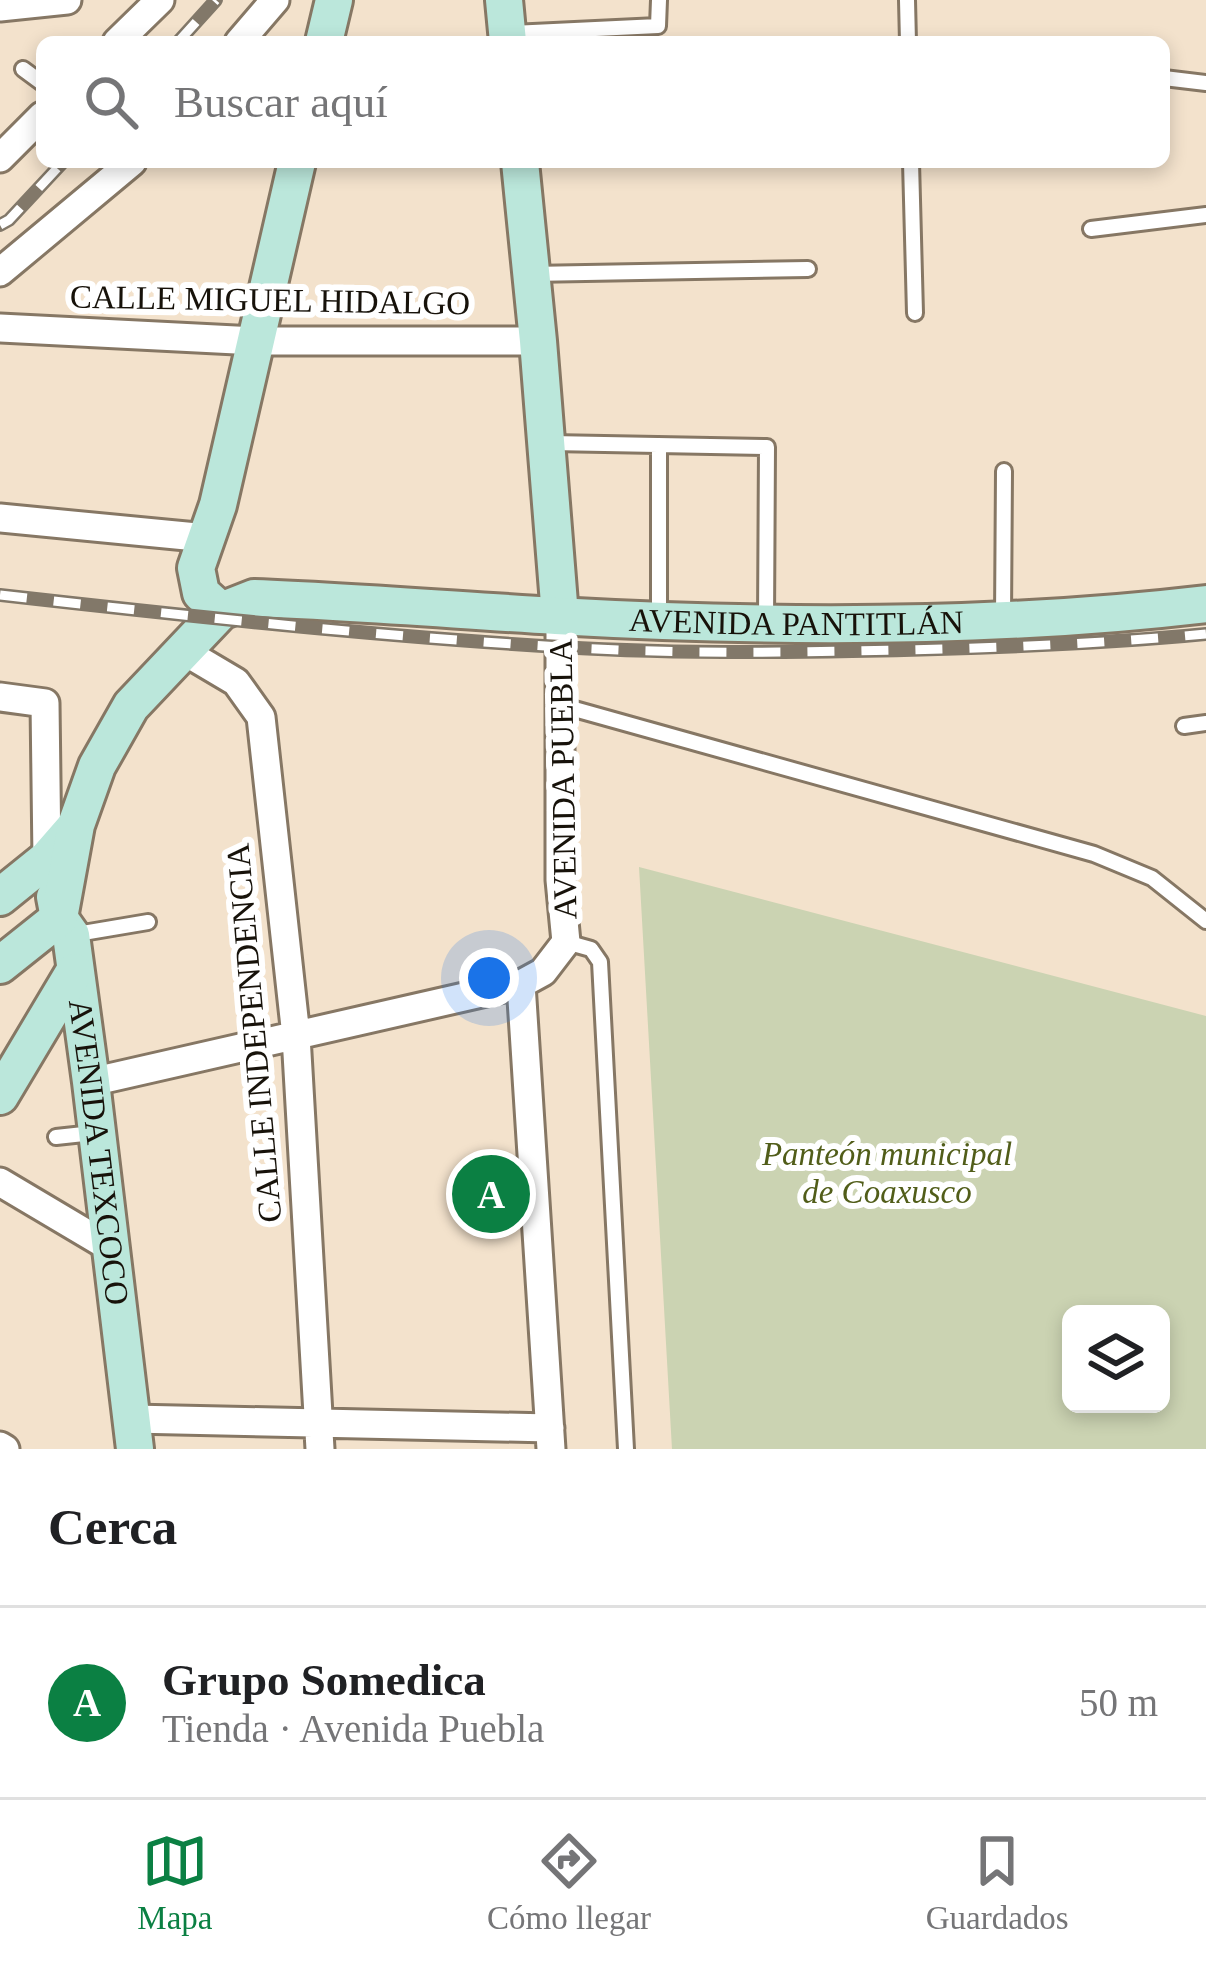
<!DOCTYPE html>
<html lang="es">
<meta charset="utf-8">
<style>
body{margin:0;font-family:Georgia,serif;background:#f2f2f2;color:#202124}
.controls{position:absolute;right:36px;bottom:36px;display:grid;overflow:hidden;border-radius:18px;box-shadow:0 6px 18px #0003}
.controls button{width:108px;height:108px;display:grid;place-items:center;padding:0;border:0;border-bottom:3px solid #e0e0e0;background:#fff;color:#202124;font:60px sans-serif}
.you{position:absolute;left:489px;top:978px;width:42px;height:42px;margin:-30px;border:9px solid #fff;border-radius:50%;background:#1a73e8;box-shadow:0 0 0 18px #1a73e833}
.badge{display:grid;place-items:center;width:78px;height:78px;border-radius:50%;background:#0b8043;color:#fff;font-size:39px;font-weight:700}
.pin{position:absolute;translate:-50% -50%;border:6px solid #fff;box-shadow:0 3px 12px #0006}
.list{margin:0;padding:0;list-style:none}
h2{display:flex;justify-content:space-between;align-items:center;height:156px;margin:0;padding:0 48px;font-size:51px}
h2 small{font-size:39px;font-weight:400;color:#757577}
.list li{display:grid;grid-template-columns:78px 1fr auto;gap:36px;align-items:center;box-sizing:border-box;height:192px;padding:0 48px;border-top:3px solid #e0e0e0}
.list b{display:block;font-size:45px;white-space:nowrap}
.list p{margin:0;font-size:39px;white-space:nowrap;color:#757577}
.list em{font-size:39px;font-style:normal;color:#757577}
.icon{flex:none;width:66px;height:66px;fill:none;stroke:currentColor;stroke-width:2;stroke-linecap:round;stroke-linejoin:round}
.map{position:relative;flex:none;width:1206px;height:1449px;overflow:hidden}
.search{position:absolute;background:#fff;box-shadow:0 6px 18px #0003;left:36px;right:36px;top:36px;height:132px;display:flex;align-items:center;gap:30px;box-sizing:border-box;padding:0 42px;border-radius:18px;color:#757577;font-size:45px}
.sheet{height:348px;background:#fff}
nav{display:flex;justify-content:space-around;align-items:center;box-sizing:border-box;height:168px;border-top:3px solid #e0e0e0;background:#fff;font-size:33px;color:#757577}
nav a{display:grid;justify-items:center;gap:6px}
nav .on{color:#0b8043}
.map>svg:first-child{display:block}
.green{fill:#cbd3b2;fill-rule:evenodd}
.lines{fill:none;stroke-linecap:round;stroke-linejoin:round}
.lane-casing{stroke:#867764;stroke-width:20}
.street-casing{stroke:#867764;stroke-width:33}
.secondary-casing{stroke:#867764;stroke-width:42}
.lane{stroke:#fff;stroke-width:14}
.street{stroke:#fff;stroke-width:27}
.secondary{stroke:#bbe7db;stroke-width:36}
.rail-casing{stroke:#827869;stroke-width:14}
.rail{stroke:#fff;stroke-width:9;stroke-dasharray:27;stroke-linecap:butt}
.labels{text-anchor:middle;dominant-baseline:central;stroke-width:12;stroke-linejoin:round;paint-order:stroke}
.street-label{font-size:33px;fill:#17120a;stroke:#fff}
.park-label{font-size:33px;font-style:italic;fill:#515d19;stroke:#fff}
</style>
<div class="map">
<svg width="1206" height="1449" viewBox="0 0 1206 1449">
<rect width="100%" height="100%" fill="#f3e2cc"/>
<path class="green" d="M639 867 1206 1016V1449H672ZM1071 1314H1161V1404H1071Z"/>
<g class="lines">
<g class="lane-casing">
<path id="lane" d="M907 0 908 42
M512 33 658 26 659 0
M23 69 42 83
M1164 78 1206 83
M911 162 915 313
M1091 229 1206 215
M531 274 808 269
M551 443 767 447 766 622
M659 445V620
M1003 619 1004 471
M560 705 1094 854 1152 878 1206 921
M1184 726 1206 723
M71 935 148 922
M566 942 591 949 600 962 626 1449
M56 1137 93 1133"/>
</g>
<g class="street-casing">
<path id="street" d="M0 7 67 0
M117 42 160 0
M239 42 275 0
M0 158 42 116
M0 272 132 162
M0 328 256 341H538
M0 518 207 538
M182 650 236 682 261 717 296 1036 320 1449
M0 697 45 703 47 859
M521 984 551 1449
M91 1082 521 984 543 972 566 942 560 880V616
M0 1182 111 1248
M132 1419 550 1428
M0 1446 5 1449"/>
</g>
<g class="secondary-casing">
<g id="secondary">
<path d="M504 0 508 42"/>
<path d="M324 42 334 0"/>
<path d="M520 162 538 341 560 616"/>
<path d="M221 611 201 593 196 568 218 505 297 162"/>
<path d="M0 897 47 859 74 828"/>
<path id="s1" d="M55 897 59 918 71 935 91 1082 135 1449"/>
<path id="s2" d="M0 965 59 918 76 825 97 766 131 706 221 611 254 598C355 602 455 610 556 616 769 628 995 629 1206 604"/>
<path d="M0 1096 74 972"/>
</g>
</g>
<use href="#lane" class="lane"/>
<use href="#street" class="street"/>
<use href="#secondary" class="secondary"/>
<g class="rail-casing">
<path id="rail" d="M178 42 216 0
M0 225 9 220 63 162
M0 595C187 616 374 636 561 647 658 653 755 653 852 651 970 649 1088 645 1206 634"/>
</g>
<use href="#rail" class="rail"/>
</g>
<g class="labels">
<g class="street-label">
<text transform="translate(270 300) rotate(1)">CALLE MIGUEL HIDALGO</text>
<text stroke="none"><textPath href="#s2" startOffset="1011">AVENIDA PANTITLÁN</textPath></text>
<text transform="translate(563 779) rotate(-91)">AVENIDA PUEBLA</text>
<text transform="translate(254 1033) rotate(-95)">CALLE INDEPENDENCIA</text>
<text stroke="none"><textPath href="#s1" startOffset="261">AVENIDA TEXCOCO</textPath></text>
</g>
<g class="park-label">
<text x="887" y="1154">Panteón municipal<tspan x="887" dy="38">de Coaxusco</tspan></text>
</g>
</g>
</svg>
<div class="controls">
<button><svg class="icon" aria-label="layers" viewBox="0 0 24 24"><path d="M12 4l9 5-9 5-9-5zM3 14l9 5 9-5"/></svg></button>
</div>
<div class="you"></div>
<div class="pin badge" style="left:491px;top:1194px">A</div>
<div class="search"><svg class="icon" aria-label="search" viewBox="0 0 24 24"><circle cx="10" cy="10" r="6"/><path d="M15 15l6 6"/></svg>Buscar aquí</div>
</div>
<section class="sheet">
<h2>Cerca<small></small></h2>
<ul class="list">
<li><span class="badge">A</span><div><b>Grupo Somedica</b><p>Tienda · Avenida Puebla</p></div><em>50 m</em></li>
</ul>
</section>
<nav>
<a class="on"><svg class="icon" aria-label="map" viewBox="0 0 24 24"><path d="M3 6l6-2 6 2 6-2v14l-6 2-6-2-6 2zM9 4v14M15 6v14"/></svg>Mapa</a>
<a><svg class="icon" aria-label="directions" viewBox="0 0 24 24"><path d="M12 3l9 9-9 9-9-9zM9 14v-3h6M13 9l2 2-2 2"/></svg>Cómo llegar</a>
<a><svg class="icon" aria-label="saved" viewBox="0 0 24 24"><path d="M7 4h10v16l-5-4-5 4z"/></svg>Guardados</a>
</nav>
